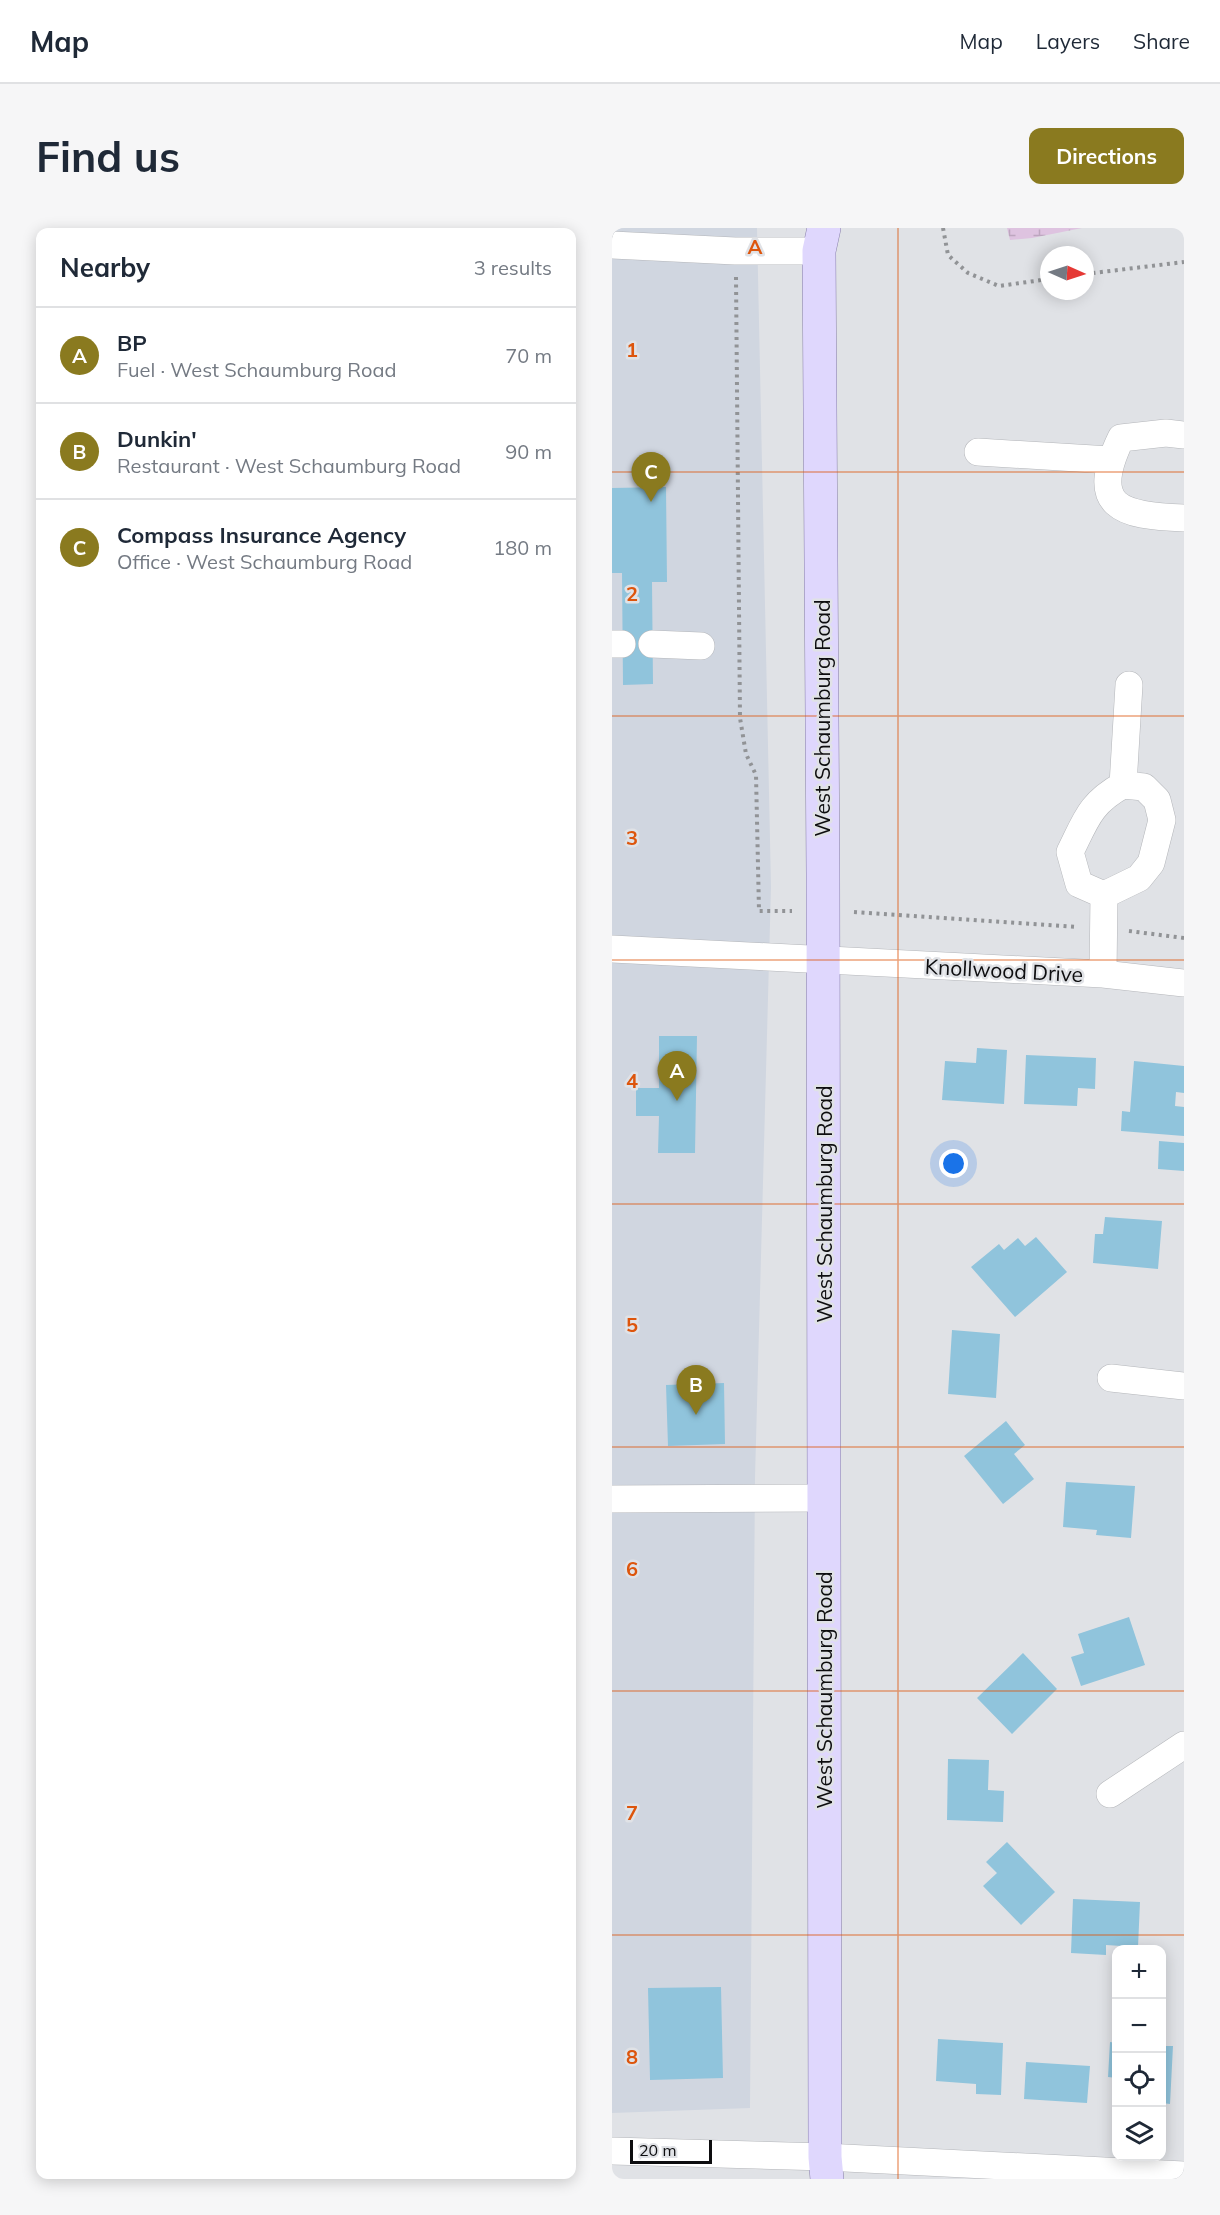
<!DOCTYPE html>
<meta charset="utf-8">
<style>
body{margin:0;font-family:Mulish,sans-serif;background:#f6f6f7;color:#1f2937}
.controls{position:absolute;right:18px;bottom:18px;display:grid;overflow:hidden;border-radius:12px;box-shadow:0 3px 15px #0003}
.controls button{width:54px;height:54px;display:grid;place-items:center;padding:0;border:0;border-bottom:2px solid #e0e1e3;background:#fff;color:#1f2937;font:30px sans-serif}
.compass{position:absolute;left:428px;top:18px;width:54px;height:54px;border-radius:50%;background:#fff;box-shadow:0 3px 15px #0003;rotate:93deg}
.scale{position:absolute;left:18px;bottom:15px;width:82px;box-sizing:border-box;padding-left:6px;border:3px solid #0d0d0f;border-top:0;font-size:16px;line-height:21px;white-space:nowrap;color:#0d0d0f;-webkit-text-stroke:4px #e0e2e6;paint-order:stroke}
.you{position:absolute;left:342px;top:936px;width:21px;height:21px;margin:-15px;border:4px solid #fff;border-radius:50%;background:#1a73e8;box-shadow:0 0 0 9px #1a73e833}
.badge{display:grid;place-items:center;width:39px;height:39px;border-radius:50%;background:#8a7a1f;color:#fff;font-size:20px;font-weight:700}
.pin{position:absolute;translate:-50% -50px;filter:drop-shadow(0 2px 3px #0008)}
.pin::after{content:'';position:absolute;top:32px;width:21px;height:18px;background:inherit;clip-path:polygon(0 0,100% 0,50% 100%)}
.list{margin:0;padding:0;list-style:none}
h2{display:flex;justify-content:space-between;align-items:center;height:78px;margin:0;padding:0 24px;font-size:26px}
h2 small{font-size:20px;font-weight:400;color:#747a83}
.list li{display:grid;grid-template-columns:39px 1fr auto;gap:18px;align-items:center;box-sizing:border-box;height:96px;padding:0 24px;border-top:2px solid #e0e1e3}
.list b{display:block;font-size:22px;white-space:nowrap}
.list p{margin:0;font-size:20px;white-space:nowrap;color:#747a83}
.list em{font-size:20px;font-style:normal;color:#747a83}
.icon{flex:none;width:33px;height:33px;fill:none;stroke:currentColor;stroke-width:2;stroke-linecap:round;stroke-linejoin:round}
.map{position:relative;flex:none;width:572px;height:1951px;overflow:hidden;border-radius:12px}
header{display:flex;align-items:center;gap:36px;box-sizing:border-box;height:84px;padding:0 30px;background:#fff;border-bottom:2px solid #e0e1e3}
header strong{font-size:28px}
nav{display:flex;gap:33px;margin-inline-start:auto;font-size:21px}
.intro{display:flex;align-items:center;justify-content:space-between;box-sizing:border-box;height:144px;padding:0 36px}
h1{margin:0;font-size:42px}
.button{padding:15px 27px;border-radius:12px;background:#8a7a1f;color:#fff;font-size:21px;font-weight:700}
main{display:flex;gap:36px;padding:0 36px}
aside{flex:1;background:#fff;border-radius:12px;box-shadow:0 3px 15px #0003}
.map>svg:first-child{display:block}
.built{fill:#d0d6e0}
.wetland{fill:url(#wetland-marsh)}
.building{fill:#90c4dc}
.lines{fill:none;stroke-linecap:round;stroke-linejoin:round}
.minor-casing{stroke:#b4b6ba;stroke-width:28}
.major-casing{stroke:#877fa9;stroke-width:34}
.path{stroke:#919396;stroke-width:4;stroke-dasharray:3 4.5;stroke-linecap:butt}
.minor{stroke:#fff;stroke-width:27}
.major{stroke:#dfd7fd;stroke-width:33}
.grid{fill:none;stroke:#dd550c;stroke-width:1.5;stroke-opacity:0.55}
.labels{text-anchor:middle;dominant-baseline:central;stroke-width:5;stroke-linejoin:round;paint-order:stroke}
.street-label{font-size:21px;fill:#0d0d0f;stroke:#e0e2e6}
.grid-label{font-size:20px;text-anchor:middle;font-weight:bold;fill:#dd550c;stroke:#e0e2e6;stroke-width:5;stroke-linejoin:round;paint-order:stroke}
</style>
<header>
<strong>Map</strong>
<nav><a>Map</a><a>Layers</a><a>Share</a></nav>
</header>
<div class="intro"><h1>Find us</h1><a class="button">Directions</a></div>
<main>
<aside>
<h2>Nearby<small>3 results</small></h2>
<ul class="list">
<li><span class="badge">A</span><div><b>BP</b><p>Fuel · West Schaumburg Road</p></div><em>70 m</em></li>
<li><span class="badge">B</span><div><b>Dunkin'</b><p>Restaurant · West Schaumburg Road</p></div><em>90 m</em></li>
<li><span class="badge">C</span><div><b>Compass Insurance Agency</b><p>Office · West Schaumburg Road</p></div><em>180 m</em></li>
</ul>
</aside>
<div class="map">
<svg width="572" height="1951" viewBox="0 0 572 1951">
<defs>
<pattern id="wetland-marsh" width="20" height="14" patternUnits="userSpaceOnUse" patternTransform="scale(1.5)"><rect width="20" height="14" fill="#dec3e0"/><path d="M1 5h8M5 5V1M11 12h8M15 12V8" fill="none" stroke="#bda6bf"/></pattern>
</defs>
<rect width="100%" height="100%" fill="#e0e2e6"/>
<path class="built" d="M0 0H145L159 659 143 1250 138 1880 0 1885Z"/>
<path class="wetland" d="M395 0H470L420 10 398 12Z"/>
<path class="building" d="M54 259 55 354H40L41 456 11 457 10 345H0V260Z
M47 808H85L83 925H46L47 888H24V860H47Z
M365 820 395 822 392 876 330 872 333 833 364 835Z
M414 827 484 830 483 861 466 860 465 878 412 876Z
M522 833 572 838V865L564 864 563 878 572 879V908L509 903 510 883 518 884Z
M547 913 572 915V943L546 941Z
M493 989 550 993 546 1041 481 1035 483 1006H491Z
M424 1009 455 1044 403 1089 359 1039 387 1016 392 1022 406 1010 413 1018Z
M340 1102 388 1106 384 1170 336 1166Z
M112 1155 113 1216 56 1218 54 1157Z
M394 1193 413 1217 402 1226 422 1251 391 1276 352 1228Z
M454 1254 523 1258 519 1310 484 1307 485 1302 451 1299Z
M517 1389 533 1437 469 1458 459 1429 472 1425 466 1406Z
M411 1425 445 1461 400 1506 365 1470Z
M336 1531 377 1532 376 1562 392 1563 391 1594 335 1592Z
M395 1614 443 1664 409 1697 371 1658 385 1645 374 1634Z
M461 1671 528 1674 526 1719 494 1717V1727L459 1725Z
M109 1759 111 1850 38 1852 36 1760Z
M326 1811 391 1815 389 1867 364 1866V1856L324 1853Z
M498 1814 505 1815V1850L496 1849Z
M550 1818H561L558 1876 550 1875Z
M414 1834 478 1838 475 1875 412 1871Z"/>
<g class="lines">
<g class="minor-casing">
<path id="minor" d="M0 17 123 23H207
M572 207 554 205 509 210C476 279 508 288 572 290
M366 224 498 232
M0 416H10
M40 416 89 418
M511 557 532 559 545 572 550 592 539 635 527 650 492 667 467 656 458 624C474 592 478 575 511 557Z
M511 557 517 457
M0 721 491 746 572 755
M491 746 492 667
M499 1150 572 1158
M0 1271 212 1270
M498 1566 572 1517
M0 1923 213 1929 572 1947"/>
</g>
<g class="major-casing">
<path id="major" d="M212 0 207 23 211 645 213 1929 215 1951"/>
</g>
<path class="path" d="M331 0 336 27 356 45 387 58 437 51
M473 46 572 34
M124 49 128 490 134 526 144 547 147 683H180
M242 684 465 699
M517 703 572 710"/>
<use href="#minor" class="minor"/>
<use href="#major" class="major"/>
</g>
<path class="grid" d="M286 0V1951M0 244H572M0 488H572M0 732H572M0 976H572M0 1219H572M0 1463H572M0 1707H572"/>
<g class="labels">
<g class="street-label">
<text transform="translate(210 490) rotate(-90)">West Schaumburg Road</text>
<text transform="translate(392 742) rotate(3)">Knollwood Drive</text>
<text transform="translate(212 976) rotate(-90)">West Schaumburg Road</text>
<text transform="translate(212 1462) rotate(-90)">West Schaumburg Road</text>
</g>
</g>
<g class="grid-label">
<text x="143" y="26">A</text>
<text x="20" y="129">1</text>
<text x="20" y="373">2</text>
<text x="20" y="617">3</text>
<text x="20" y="860">4</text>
<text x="20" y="1104">5</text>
<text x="20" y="1348">6</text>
<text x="20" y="1592">7</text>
<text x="20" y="1836">8</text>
</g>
</svg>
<div class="controls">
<button>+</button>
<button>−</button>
<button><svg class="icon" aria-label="locate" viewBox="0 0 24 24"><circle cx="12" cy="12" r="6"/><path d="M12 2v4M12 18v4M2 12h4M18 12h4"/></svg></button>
<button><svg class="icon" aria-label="layers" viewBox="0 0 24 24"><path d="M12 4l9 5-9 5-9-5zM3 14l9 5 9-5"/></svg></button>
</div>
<svg class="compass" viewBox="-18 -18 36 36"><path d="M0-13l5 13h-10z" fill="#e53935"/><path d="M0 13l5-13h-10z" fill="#747a83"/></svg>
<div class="scale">20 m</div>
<div class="you"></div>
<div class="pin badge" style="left:65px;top:873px">A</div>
<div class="pin badge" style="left:84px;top:1187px">B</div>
<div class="pin badge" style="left:39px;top:274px">C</div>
</div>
</main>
